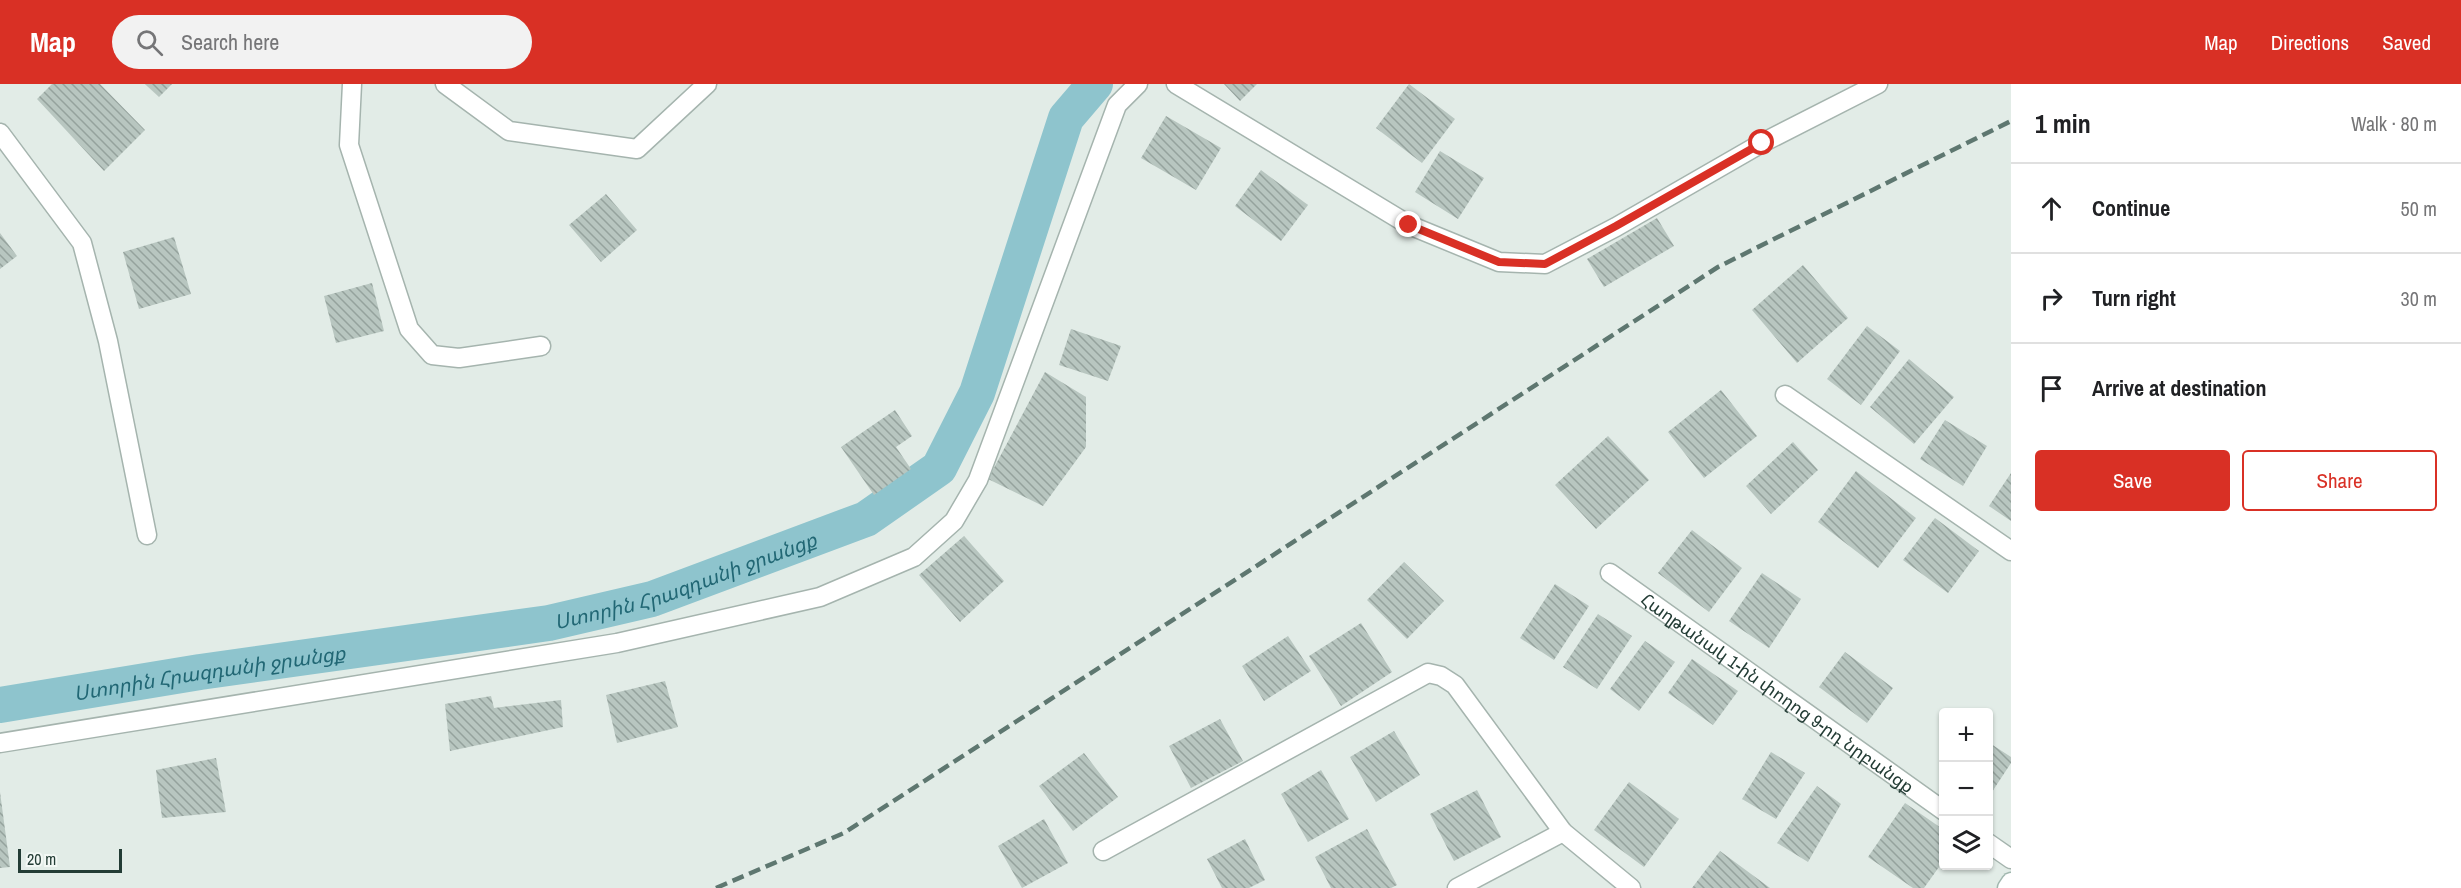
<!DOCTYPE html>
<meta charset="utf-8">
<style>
body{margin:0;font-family:"Archivo Narrow","Noto Sans Armenian",sans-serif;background:#f2f2f2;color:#202124}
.controls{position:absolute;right:18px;bottom:18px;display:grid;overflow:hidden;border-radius:6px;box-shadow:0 2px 4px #0004}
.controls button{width:54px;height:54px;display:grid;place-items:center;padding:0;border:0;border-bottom:2px solid #e0e0e0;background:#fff;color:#202124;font:30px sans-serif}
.scale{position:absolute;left:18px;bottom:15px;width:104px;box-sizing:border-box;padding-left:6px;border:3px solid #233c35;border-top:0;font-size:16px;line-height:21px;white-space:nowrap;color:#233c35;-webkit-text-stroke:4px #f3f8f5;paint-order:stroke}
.stop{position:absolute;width:18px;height:18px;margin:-14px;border:4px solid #d93025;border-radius:50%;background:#fff}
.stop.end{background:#d93025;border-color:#fff;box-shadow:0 2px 6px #0008}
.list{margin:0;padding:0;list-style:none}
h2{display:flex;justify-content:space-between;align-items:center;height:78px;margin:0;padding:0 24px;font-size:26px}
h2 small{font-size:20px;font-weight:400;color:#757577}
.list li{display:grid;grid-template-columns:39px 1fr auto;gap:18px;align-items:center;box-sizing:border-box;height:90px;padding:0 24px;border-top:2px solid #e0e0e0}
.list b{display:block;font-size:22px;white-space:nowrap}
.list em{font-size:20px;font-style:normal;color:#757577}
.actions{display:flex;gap:12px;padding:18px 24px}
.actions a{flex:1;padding:14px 0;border:2px solid #d93025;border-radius:6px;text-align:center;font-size:21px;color:#d93025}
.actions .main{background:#d93025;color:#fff}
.icon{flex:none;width:33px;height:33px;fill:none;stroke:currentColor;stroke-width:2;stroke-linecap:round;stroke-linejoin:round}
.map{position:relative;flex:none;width:2011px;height:804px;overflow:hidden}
header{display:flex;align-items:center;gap:36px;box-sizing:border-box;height:84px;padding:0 30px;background:#d93025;color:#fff}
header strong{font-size:28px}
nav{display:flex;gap:33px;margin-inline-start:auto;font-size:21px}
.search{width:420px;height:54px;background:#f2f2f2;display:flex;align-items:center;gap:15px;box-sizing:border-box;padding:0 21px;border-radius:33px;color:#757577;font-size:22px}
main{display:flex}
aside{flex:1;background:#fff}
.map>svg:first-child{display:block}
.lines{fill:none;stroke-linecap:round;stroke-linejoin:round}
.canal{stroke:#8ec4cd;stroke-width:36}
.building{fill:url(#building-back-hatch)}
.lane-casing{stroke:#a5b4ae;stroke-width:21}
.street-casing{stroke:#a5b4ae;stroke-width:21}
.secondary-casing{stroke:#a1b7af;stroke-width:21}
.lane{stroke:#fff;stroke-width:18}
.street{stroke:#fff;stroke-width:18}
.secondary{stroke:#fff;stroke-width:18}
.rail{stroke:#5e7770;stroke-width:4.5;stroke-dasharray:12 6;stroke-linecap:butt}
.route{stroke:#d93025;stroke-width:8}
.labels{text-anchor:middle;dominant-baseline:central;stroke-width:4.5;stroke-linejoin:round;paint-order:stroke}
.street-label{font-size:18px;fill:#233c35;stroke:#f3f8f5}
.water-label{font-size:20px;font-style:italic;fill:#216774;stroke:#f3f8f5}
</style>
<header>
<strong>Map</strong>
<div class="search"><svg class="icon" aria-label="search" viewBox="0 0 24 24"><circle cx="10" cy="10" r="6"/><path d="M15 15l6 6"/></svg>Search here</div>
<nav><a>Map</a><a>Directions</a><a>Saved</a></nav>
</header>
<main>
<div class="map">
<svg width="2011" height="804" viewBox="0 0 2011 804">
<defs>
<pattern id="building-back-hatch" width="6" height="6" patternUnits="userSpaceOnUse" patternTransform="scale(1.5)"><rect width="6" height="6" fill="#b8c6c0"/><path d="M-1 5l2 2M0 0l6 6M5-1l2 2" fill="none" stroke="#95a29d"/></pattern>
</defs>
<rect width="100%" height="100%" fill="#e2ece7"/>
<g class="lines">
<path class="canal" id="s1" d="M0 621 200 588 549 539 652 515 866 435 939 384 977 309 1066 34 1095 0"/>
</g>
<path class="building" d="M52 0H100L145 46 104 87 37 15Z
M145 0H172L159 13Z
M1224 0H1257L1240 17Z
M1409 0 1455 35 1422 79 1376 44Z
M1166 32 1221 64 1196 106 1141 74Z
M1440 67 1484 94 1458 135 1415 108Z
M1261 86 1308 121 1281 157 1235 122Z
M606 110 637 146 601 178 569 141Z
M1657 134 1674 162 1604 203 1587 175Z
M0 149 17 172 0 185Z
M174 153 191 210 139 225 123 168Z
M1803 181 1848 234 1797 279 1752 226Z
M372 199 384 247 336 259 324 212Z
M1867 242 1900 267 1861 321 1827 295Z
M1071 245 1121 262 1108 297 1059 281Z
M1909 275 1954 313 1914 360 1870 323Z
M1045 288 1086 313V363L1043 422 988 395Z
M1721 306 1757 352 1704 394 1668 348Z
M895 326 912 352 896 363 911 385 874 411 841 363Z
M1945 336 1987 362 1963 402 1920 375Z
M1608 352 1649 396 1596 445 1555 401Z
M1793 358 1818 386 1771 430 1746 402Z
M1856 387 1916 434 1878 484 1818 438Z
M2011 389V437L1989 422Z
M1935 434 1979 467 1948 509 1903 476Z
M1692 446 1742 484 1709 528 1658 489Z
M964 452 1004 497 960 538 919 491Z
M1404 478 1444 517 1407 555 1367 516Z
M1762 489 1801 515 1769 564 1729 537Z
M1555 500 1589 522 1554 576 1520 554Z
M1598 530 1632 552 1597 605 1563 583Z
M1361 539 1392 588 1341 622 1309 572Z
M1288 552 1311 587 1264 617 1242 582Z
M1645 557 1675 578 1639 627 1610 605Z
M1845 568 1893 604 1867 639 1819 603Z
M1692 575 1738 607 1713 641 1668 609Z
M665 597 678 643 617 659 606 611Z
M491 612 494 624 561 616 563 643 450 667 445 620Z
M1220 635 1243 677 1191 704 1169 662Z
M1394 647 1420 691 1376 718 1350 673Z
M1988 658 2011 673V679L1988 714Z
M1771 668 1805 689 1776 735 1742 715Z
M1084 669 1118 713 1073 747 1039 702Z
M216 674 226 728 162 734 156 686Z
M1321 686 1349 735 1308 758 1281 710Z
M1629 698 1679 735 1644 783 1594 746Z
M1817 702 1841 720 1808 778 1777 759Z
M1477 706 1501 753 1454 777 1430 730Z
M0 708 10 783 0 784Z
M1905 719 1944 746V776L1924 804H1913L1868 773Z
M1044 735 1068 779 1022 804 998 762Z
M1367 745 1397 801 1391 804H1331L1315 773Z
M1245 755 1265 796 1249 804H1222L1207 775Z
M1720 767 1770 804H1692Z"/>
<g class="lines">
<g class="lane-casing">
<path id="lane" d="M352 0 349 61 409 245 432 271 459 274 541 262
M0 49 82 159 108 257 147 451"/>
</g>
<g class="street-casing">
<g id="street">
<path d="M445 0 509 47 637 65 707 0"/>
<path d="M1176 0 1409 141 1499 178 1545 180 1616 143 1762 59 1878 0"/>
<path d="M1785 311 2011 467"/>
<path id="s2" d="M1610 489 1944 727"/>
<path d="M0 659 617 559 820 513 914 473 954 437 978 396 1117 21 1138 0"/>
<path d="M1988 759 2011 775"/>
<path d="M1103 767 1428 589 1441 592 1455 601 1563 748 1631 804"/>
<path d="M1457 804 1563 748"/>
</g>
</g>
<g class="secondary-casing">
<path id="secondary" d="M2007 804 2011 798"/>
</g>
<use href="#lane" class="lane"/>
<use href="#street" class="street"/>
<use href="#secondary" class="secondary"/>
<path class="rail" d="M716 804 844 749 1718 183 2011 37"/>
</g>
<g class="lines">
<path class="route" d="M1409 141 1499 178 1545 180 1616 142 1762 59"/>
</g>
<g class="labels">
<g class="street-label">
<text stroke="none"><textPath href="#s2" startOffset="206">Հաղթանակ 1-ին փողոց 9-րդ նրբանցք</textPath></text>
</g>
<g class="water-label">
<text stroke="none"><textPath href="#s1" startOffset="698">Ստորին Հրազդանի ջրանցք</textPath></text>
<text stroke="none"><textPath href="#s1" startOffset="212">Ստորին Հրազդանի ջրանցք</textPath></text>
</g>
</g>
</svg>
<div class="controls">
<button>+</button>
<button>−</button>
<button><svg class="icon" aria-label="layers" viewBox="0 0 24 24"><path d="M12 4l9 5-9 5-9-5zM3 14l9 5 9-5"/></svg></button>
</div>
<div class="scale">20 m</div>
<div class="stop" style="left:1762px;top:59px"></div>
<div class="stop end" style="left:1409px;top:141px"></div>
</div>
<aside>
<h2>1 min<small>Walk · 80 m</small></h2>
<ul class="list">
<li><svg class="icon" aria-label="ahead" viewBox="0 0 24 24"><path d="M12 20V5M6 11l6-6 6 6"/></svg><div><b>Continue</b></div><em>50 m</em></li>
<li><svg class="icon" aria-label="right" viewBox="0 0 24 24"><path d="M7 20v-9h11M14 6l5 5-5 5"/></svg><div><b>Turn right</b></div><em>30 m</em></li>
<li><svg class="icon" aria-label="arrive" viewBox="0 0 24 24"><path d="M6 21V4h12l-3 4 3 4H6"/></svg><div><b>Arrive at destination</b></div></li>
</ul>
<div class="actions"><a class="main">Save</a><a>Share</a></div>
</aside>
</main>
